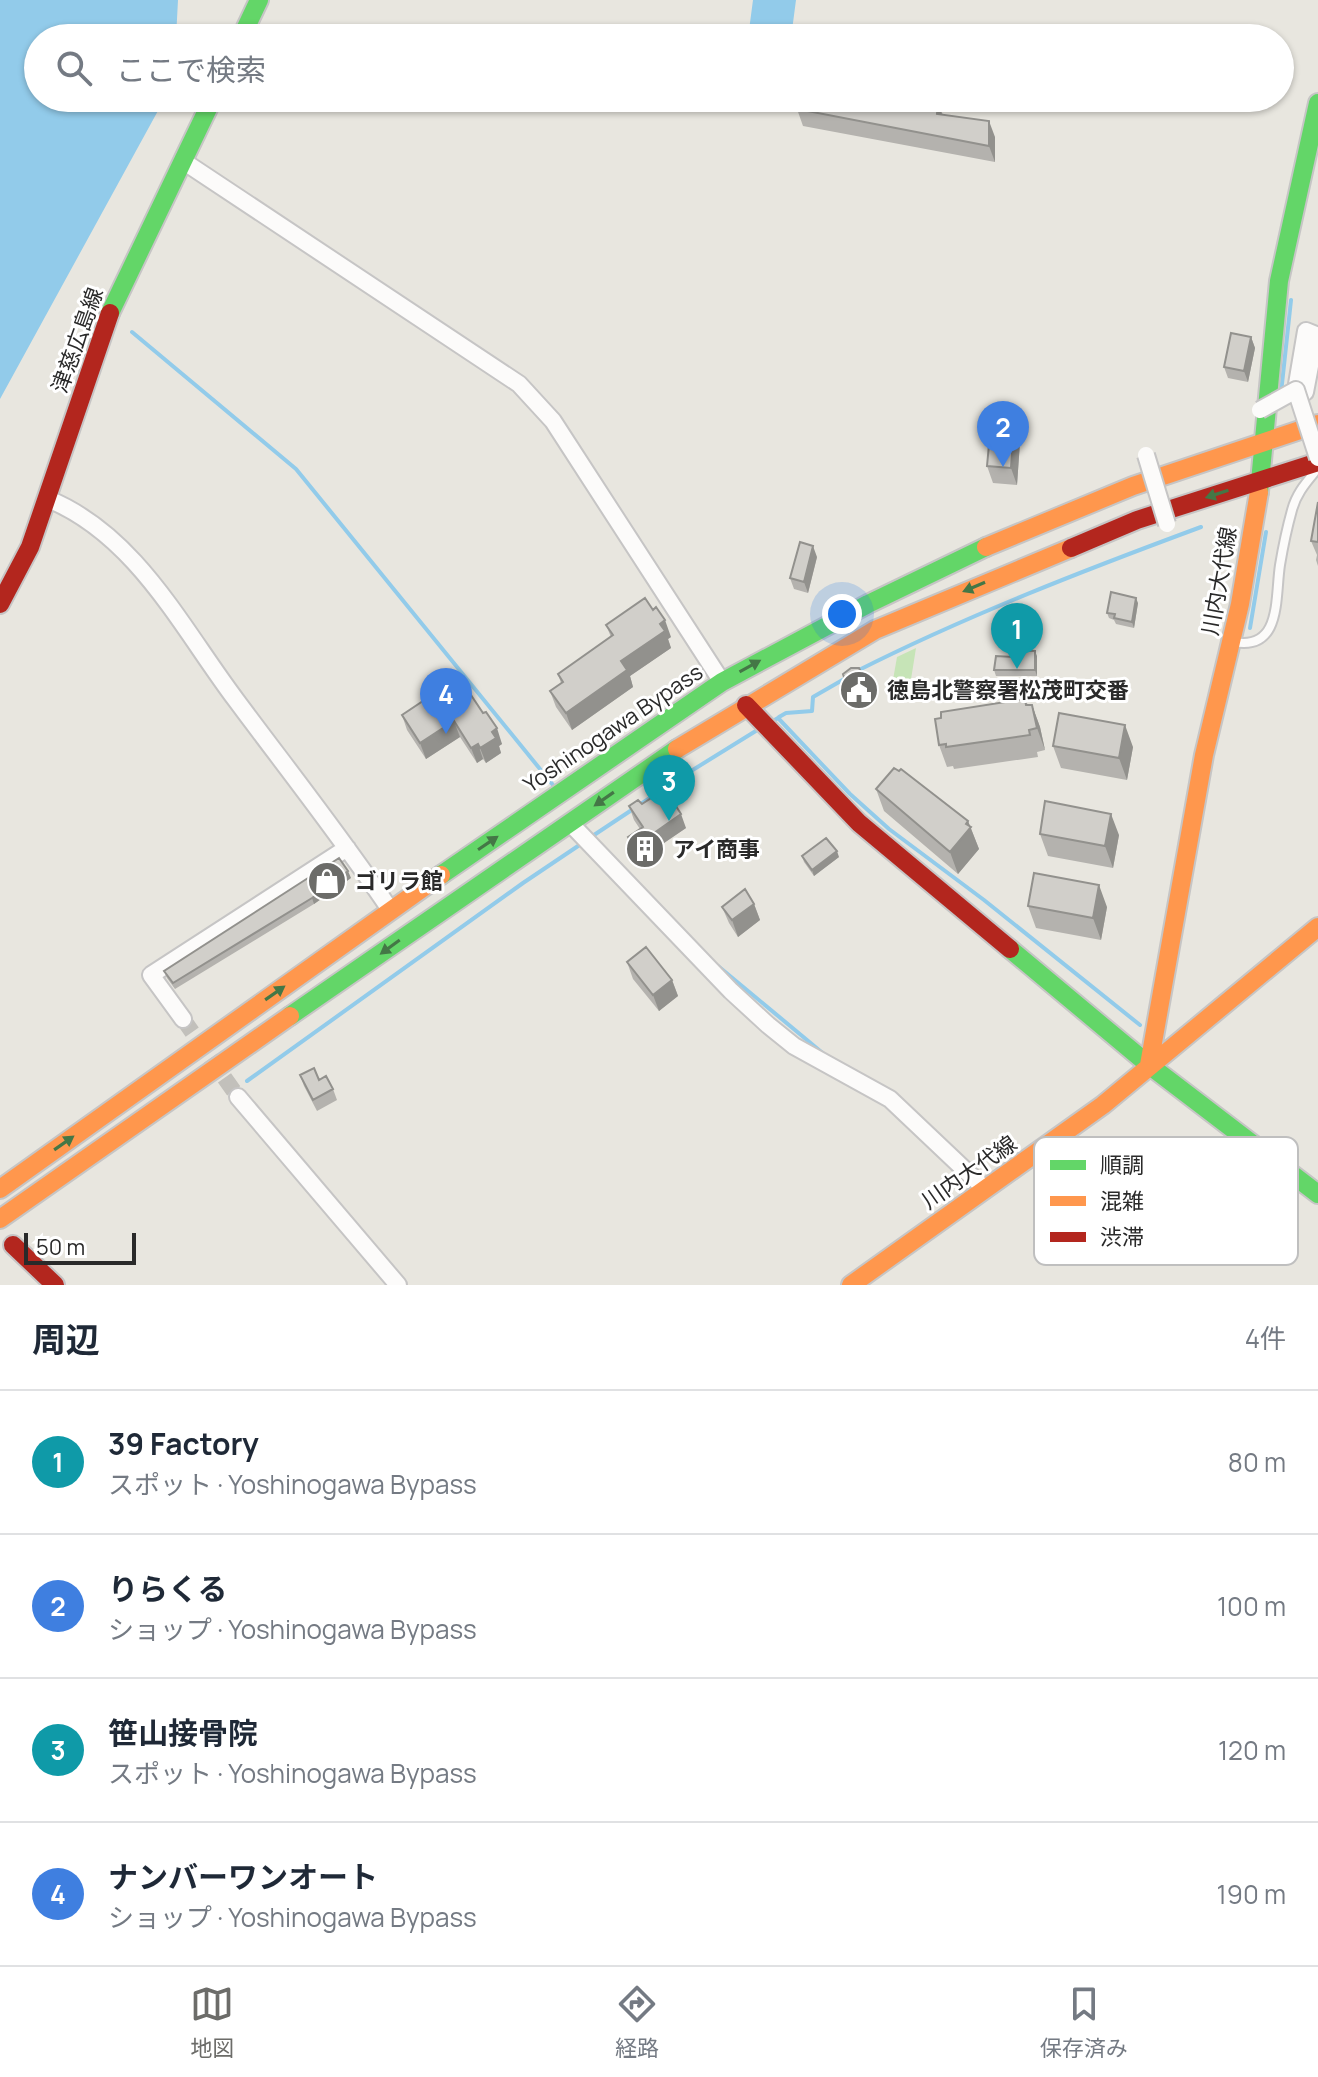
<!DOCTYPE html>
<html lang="ja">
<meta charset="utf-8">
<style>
body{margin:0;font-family:Manrope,"Noto Sans JP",sans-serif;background:#f6f6f7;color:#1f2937}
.scale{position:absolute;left:24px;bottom:20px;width:112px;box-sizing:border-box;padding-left:8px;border:4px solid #2a2a2a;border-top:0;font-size:22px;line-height:28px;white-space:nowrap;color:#2a2a2a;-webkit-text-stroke:6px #fff;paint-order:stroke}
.you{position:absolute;left:842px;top:614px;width:28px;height:28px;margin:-20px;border:6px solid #fff;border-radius:50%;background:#1a73e8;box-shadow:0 0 0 12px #1a73e833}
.badge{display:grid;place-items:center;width:52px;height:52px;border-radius:50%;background:#6c6c69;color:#fff;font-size:26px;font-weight:700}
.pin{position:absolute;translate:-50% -66px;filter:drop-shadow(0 2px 4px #0008)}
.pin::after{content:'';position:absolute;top:42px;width:28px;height:24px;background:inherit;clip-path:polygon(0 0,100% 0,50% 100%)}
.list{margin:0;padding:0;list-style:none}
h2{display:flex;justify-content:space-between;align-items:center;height:104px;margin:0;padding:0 32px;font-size:34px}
h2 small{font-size:26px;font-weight:400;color:#747a83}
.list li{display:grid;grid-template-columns:52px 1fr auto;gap:24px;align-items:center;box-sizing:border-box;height:144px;padding:0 32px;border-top:2px solid #e0e1e3}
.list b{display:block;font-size:30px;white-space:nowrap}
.list p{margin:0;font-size:26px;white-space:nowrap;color:#747a83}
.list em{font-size:26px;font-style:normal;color:#747a83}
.icon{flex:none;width:44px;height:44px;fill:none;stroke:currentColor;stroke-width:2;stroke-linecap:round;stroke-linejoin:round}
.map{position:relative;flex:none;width:1318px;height:1285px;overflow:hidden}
.search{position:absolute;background:#fff;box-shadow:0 2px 6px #0004;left:24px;right:24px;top:24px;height:88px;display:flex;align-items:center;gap:20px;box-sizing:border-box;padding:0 28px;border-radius:44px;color:#747a83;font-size:30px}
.sheet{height:680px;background:#fff}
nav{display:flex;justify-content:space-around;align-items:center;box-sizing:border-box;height:112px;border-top:2px solid #e0e1e3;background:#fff;font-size:22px;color:#747a83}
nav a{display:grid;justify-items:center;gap:4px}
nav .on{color:#6c6c69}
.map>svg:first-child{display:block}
.green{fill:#c6e4b7}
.water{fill:#92cbea}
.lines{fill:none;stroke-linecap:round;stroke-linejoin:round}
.stream{stroke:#92cbea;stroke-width:4}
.street-tunnel{stroke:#c2c0bb;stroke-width:16;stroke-dasharray:16 8;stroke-linecap:butt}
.lane-casing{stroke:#c6c5c5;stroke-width:12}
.street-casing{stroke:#c6c5c5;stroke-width:20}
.fast-casing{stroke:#c6c5c5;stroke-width:22}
.slow-casing{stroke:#c6c5c5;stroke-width:22}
.jam-casing{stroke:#c6c5c5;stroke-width:22}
.lane{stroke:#fcfbfa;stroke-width:8}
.street{stroke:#fcfbfa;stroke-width:16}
.fast{stroke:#63d668;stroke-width:18}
.slow{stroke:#ff974d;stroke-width:18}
.jam{stroke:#b3261e;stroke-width:18}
.street-bridge-casing{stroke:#c6c5c5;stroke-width:20;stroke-linecap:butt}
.street-bridge{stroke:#fcfbfa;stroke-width:16}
.wall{fill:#b4b2ae}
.shaded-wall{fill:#92918d}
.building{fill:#d1cfca;stroke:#92918d;stroke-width:2}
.oneway{fill:#447746}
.labels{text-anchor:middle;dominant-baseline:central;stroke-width:6;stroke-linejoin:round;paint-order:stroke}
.street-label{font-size:22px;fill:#2a2a2a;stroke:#fff}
.poi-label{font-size:22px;font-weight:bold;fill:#2a2a2a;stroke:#fff;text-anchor:start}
.key{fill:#fff;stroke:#bfbfbf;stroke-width:2}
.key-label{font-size:22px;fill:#2a2a2a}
</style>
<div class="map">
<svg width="1318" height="1285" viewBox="0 0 1318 1285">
<rect width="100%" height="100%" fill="#e8e6df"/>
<path class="green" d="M916 648 909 692 890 697 897 657Z"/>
<path class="water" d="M0 0H178L176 38H38V98H165L0 399Z
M753 0H796L791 38H748Z"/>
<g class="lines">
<path class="stream" d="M132 332 296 469 553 785
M1281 393 1291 300
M1250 628 1266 532
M857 671C968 615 1085 570 1201 527
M779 717 786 713 812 711 813 697 846 678
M773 721 778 718 850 794 889 829 984 900 1140 1025
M591 837 683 776 759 729
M718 966 825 1055
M247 1081 523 883 584 842"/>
<path class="street-tunnel" d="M183 1019 238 1097"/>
<g class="lane-casing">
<path id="lane" d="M1234 642C1282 651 1275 597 1280 565 1283 547 1287 528 1292 510 1296 495 1304 485 1314 473"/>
</g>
<g class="street-casing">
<path id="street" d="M183 161 519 384 553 421 722 682
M1296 390 1306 331 1316 335 1305 392
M48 499C136 535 181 627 236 700 288 770 342 838 391 911
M570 823 731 991 768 1025 794 1046 890 1099 985 1189
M183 1019 151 975 347 848
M238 1097 398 1285"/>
</g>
<g class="fast-casing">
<path id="fast" d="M241 38 259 0
M110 313 213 98
M1259 492 1279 281 1318 103
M441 875 722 682 868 604 986 547
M1010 949 1149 1065 1318 1194
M290 1016 677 749"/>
</g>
<g class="slow-casing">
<path id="slow" d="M986 547 1133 486 1318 424
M677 749 875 630 1071 548
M1149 1065 1204 755 1240 604 1259 492
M0 1189 441 875
M0 1219 290 1016
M851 1285 1103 1105 1318 927"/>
</g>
<g class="jam-casing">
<path id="jam" d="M1071 548 1137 520 1318 462
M0 604 30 547 110 313
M746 705 859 823 1010 949
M13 1245 55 1285"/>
</g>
<use href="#lane" class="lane"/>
<use href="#street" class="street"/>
<use href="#fast" class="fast"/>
<use href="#slow" class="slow"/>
<use href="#jam" class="jam"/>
<g class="street-bridge-casing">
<path id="street-bridge" d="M1260 410 1296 390 1318 458
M1146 455 1167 524"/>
</g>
<use href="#street-bridge" class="street-bridge"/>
</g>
<path class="wall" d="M799 98H918V100L938 103 943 115 995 137V162L803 126 797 109Z
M1251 337 1255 348 1248 382 1228 378 1224 367Z
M1020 442 1017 485 993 483 987 466Z
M1318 502V566L1316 560 1317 555 1311 541Z
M817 557 808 593 794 589 790 578Z
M1138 603 1134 628 1116 624 1114 620 1109 618 1107 613Z
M606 625 671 637 668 639 671 648 630 676 633 687 572 730 556 707 550 691 561 683 558 674 611 637Z
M1037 656V676H996L994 670 1013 657Z
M843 674 863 676 867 687V696L863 700H852Z
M459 677 502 744 499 746 501 753 486 763 483 759 477 763 460 737 426 759 407 730 402 715Z
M1025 699 1028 705H1032L1040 727 1045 750 1037 752 1038 757 954 769 953 766 947 767 939 745Z
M1053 746 1133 747 1127 780 1061 768Z
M876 789 968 821 979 849 958 874 884 811Z
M642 804 686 828 639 860 633 851 628 837 640 829 634 820 629 806Z
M1040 834 1119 835 1113 868 1048 856Z
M802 856 839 857 814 876 804 862Z
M351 878 314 904 175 989 167 978 164 971Z
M754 904 760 920 738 937 729 923 722 907Z
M1028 906 1107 907 1101 940 1036 928Z
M627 962 672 980 678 996 659 1011 633 979Z
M300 1075 319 1080 333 1089 337 1100 317 1111 304 1086Z"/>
<path class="shaded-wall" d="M938 103 944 120 937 114Z
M989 121 995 137V162L989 146Z
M1251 337 1255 348 1248 382 1244 371Z
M1014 425 1020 442 1017 485 1011 468Z
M813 546 817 557 808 593 804 582Z
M1136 598 1138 603 1134 628 1132 622Z
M665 620 671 637 668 639 671 648 630 676 633 687 572 730 566 713Z
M1035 651 1037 656V676L1035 670Z
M863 676 867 687V696L863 700 859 689Z
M1032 705 1040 727 1045 750 1037 728Z
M454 721 460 737 426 759 420 743Z
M1125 725 1133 747 1127 780 1119 758Z
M497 728 502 744 499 746 501 753 486 763 480 748 492 732Z
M478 744 483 759 477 763 471 748Z
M681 814 686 828 639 860 634 847Z
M1111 814 1119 835 1113 868 1105 846Z
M968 821 979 849 958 874 950 852Z
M837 851 839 857 814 876 812 870Z
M348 871 351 878 314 904 312 898Z
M1099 885 1107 907 1101 940 1093 918Z
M754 904 760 920 738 937 732 920Z
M672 980 678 996 659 1011 653 995Z"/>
<path class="building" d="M799 98H913V100L938 103 937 114 989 121V146L797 109Z
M1231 333 1251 337 1244 371 1224 367Z
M991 423 1014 425 1011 468 987 466Z
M1318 502V542L1311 541Z
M800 542 813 546 804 582 790 578Z
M1111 592 1136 598 1132 622 1114 618 1115 614 1107 613Z
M645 598 653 610 656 607 665 620 660 624 665 631 621 661 627 670 566 713 550 691 563 682 558 674 613 635 606 625Z
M1013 650 1035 651V670H994L996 656 1013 657Z
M851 668H859L863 676V685L859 689H848L843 674Z
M459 677 483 713 486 712 497 728 492 732 496 738 480 748 478 744 471 748 454 721 420 743 402 715Z
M1025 699 1026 705H1032L1037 728 1029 730 1030 735 946 747V744L939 745 935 719 941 718V712Z
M1059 713 1125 725 1119 758 1053 746Z
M894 768 899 771 901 769 968 821 966 824 971 827 950 852 876 789Z
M665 789 681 814 634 847 628 837 643 827 629 806 638 800 642 804Z
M1045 801 1111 814 1105 846 1040 834Z
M826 838 837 851 812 870 802 856Z
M339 858 348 871 312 898 173 983 164 971Z
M1034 873 1099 885 1093 918 1028 906Z
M745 889 754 904 732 920 722 907Z
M646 947 672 980 653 995 627 962Z
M314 1068 319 1080 326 1076 333 1089 313 1100 300 1075Z"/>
<defs><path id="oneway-solid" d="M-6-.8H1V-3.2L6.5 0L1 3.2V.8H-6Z" transform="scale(2)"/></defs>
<g class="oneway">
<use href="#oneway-solid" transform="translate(1217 494) rotate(162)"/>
<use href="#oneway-solid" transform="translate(974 587) rotate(157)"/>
<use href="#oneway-solid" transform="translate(750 666) rotate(-29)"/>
<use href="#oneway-solid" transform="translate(604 799) rotate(145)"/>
<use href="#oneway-solid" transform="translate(488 843) rotate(-34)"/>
<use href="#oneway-solid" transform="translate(390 947) rotate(144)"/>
<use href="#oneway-solid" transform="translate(275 993) rotate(-35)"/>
<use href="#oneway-solid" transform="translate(64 1143) rotate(-35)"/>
</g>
<defs>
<g id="civic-disc" transform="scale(2)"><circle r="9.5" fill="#6c6c69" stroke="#fff"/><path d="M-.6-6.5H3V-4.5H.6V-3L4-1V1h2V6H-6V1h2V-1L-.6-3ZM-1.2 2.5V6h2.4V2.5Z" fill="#fff"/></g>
<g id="building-disc" transform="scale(2)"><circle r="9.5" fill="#6c6c69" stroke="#fff"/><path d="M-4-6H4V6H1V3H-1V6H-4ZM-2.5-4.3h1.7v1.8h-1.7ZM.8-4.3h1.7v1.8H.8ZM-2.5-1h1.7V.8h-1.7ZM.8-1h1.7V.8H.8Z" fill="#fff"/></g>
<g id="shop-disc" transform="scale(2)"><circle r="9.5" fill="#6c6c69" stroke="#fff"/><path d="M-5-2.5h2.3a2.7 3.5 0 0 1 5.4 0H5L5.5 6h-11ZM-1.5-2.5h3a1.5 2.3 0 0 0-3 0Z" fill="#fff"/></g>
</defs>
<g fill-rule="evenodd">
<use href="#civic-disc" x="859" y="690"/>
<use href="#building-disc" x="645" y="849"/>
<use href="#shop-disc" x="327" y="881"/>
</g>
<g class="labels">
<g class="street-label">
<text transform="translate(77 340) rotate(-70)">津慈広島線</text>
<text transform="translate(1219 581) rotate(-80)">川内大代線</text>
<text transform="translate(613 728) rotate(-34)">Yoshinogawa Bypass</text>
<text transform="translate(969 1172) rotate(-35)">川内大代線</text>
</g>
<g class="poi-label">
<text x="887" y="690">徳島北警察署松茂町交番</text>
<text x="673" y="849">アイ商事</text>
<text x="355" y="881">ゴリラ館</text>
</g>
</g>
<rect x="1034" y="1137" width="264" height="128" rx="12" class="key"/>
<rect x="1050" y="1160" width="36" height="10" fill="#63d668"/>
<rect x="1050" y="1196" width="36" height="10" fill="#ff974d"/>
<rect x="1050" y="1232" width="36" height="10" fill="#b3261e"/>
<g class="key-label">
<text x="1100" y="1173">順調</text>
<text x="1100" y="1209">混雑</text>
<text x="1100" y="1245">渋滞</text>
</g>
</svg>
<div class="scale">50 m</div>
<div class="you"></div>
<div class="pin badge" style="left:1017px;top:669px;background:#0f9aa8">1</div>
<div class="pin badge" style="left:1003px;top:467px;background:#3f7fe0">2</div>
<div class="pin badge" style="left:669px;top:821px;background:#0f9aa8">3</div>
<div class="pin badge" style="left:446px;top:734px;background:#3f7fe0">4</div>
<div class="search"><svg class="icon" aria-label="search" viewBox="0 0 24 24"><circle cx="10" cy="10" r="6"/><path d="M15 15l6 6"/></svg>ここで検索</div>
</div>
<section class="sheet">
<h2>周辺<small>4件</small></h2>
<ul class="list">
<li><span class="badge" style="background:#0f9aa8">1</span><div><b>39 Factory</b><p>スポット · Yoshinogawa Bypass</p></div><em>80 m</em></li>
<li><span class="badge" style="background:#3f7fe0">2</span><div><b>りらくる</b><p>ショップ · Yoshinogawa Bypass</p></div><em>100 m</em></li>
<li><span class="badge" style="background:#0f9aa8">3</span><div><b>笹山接骨院</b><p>スポット · Yoshinogawa Bypass</p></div><em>120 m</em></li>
<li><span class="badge" style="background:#3f7fe0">4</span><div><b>ナンバーワンオート</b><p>ショップ · Yoshinogawa Bypass</p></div><em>190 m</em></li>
</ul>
</section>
<nav>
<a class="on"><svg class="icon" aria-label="map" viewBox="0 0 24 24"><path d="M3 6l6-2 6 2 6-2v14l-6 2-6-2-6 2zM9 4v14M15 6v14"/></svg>地図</a>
<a><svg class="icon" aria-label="directions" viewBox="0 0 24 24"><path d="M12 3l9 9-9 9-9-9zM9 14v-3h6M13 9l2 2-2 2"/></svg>経路</a>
<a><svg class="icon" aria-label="saved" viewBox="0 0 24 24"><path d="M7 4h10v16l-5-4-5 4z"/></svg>保存済み</a>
</nav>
